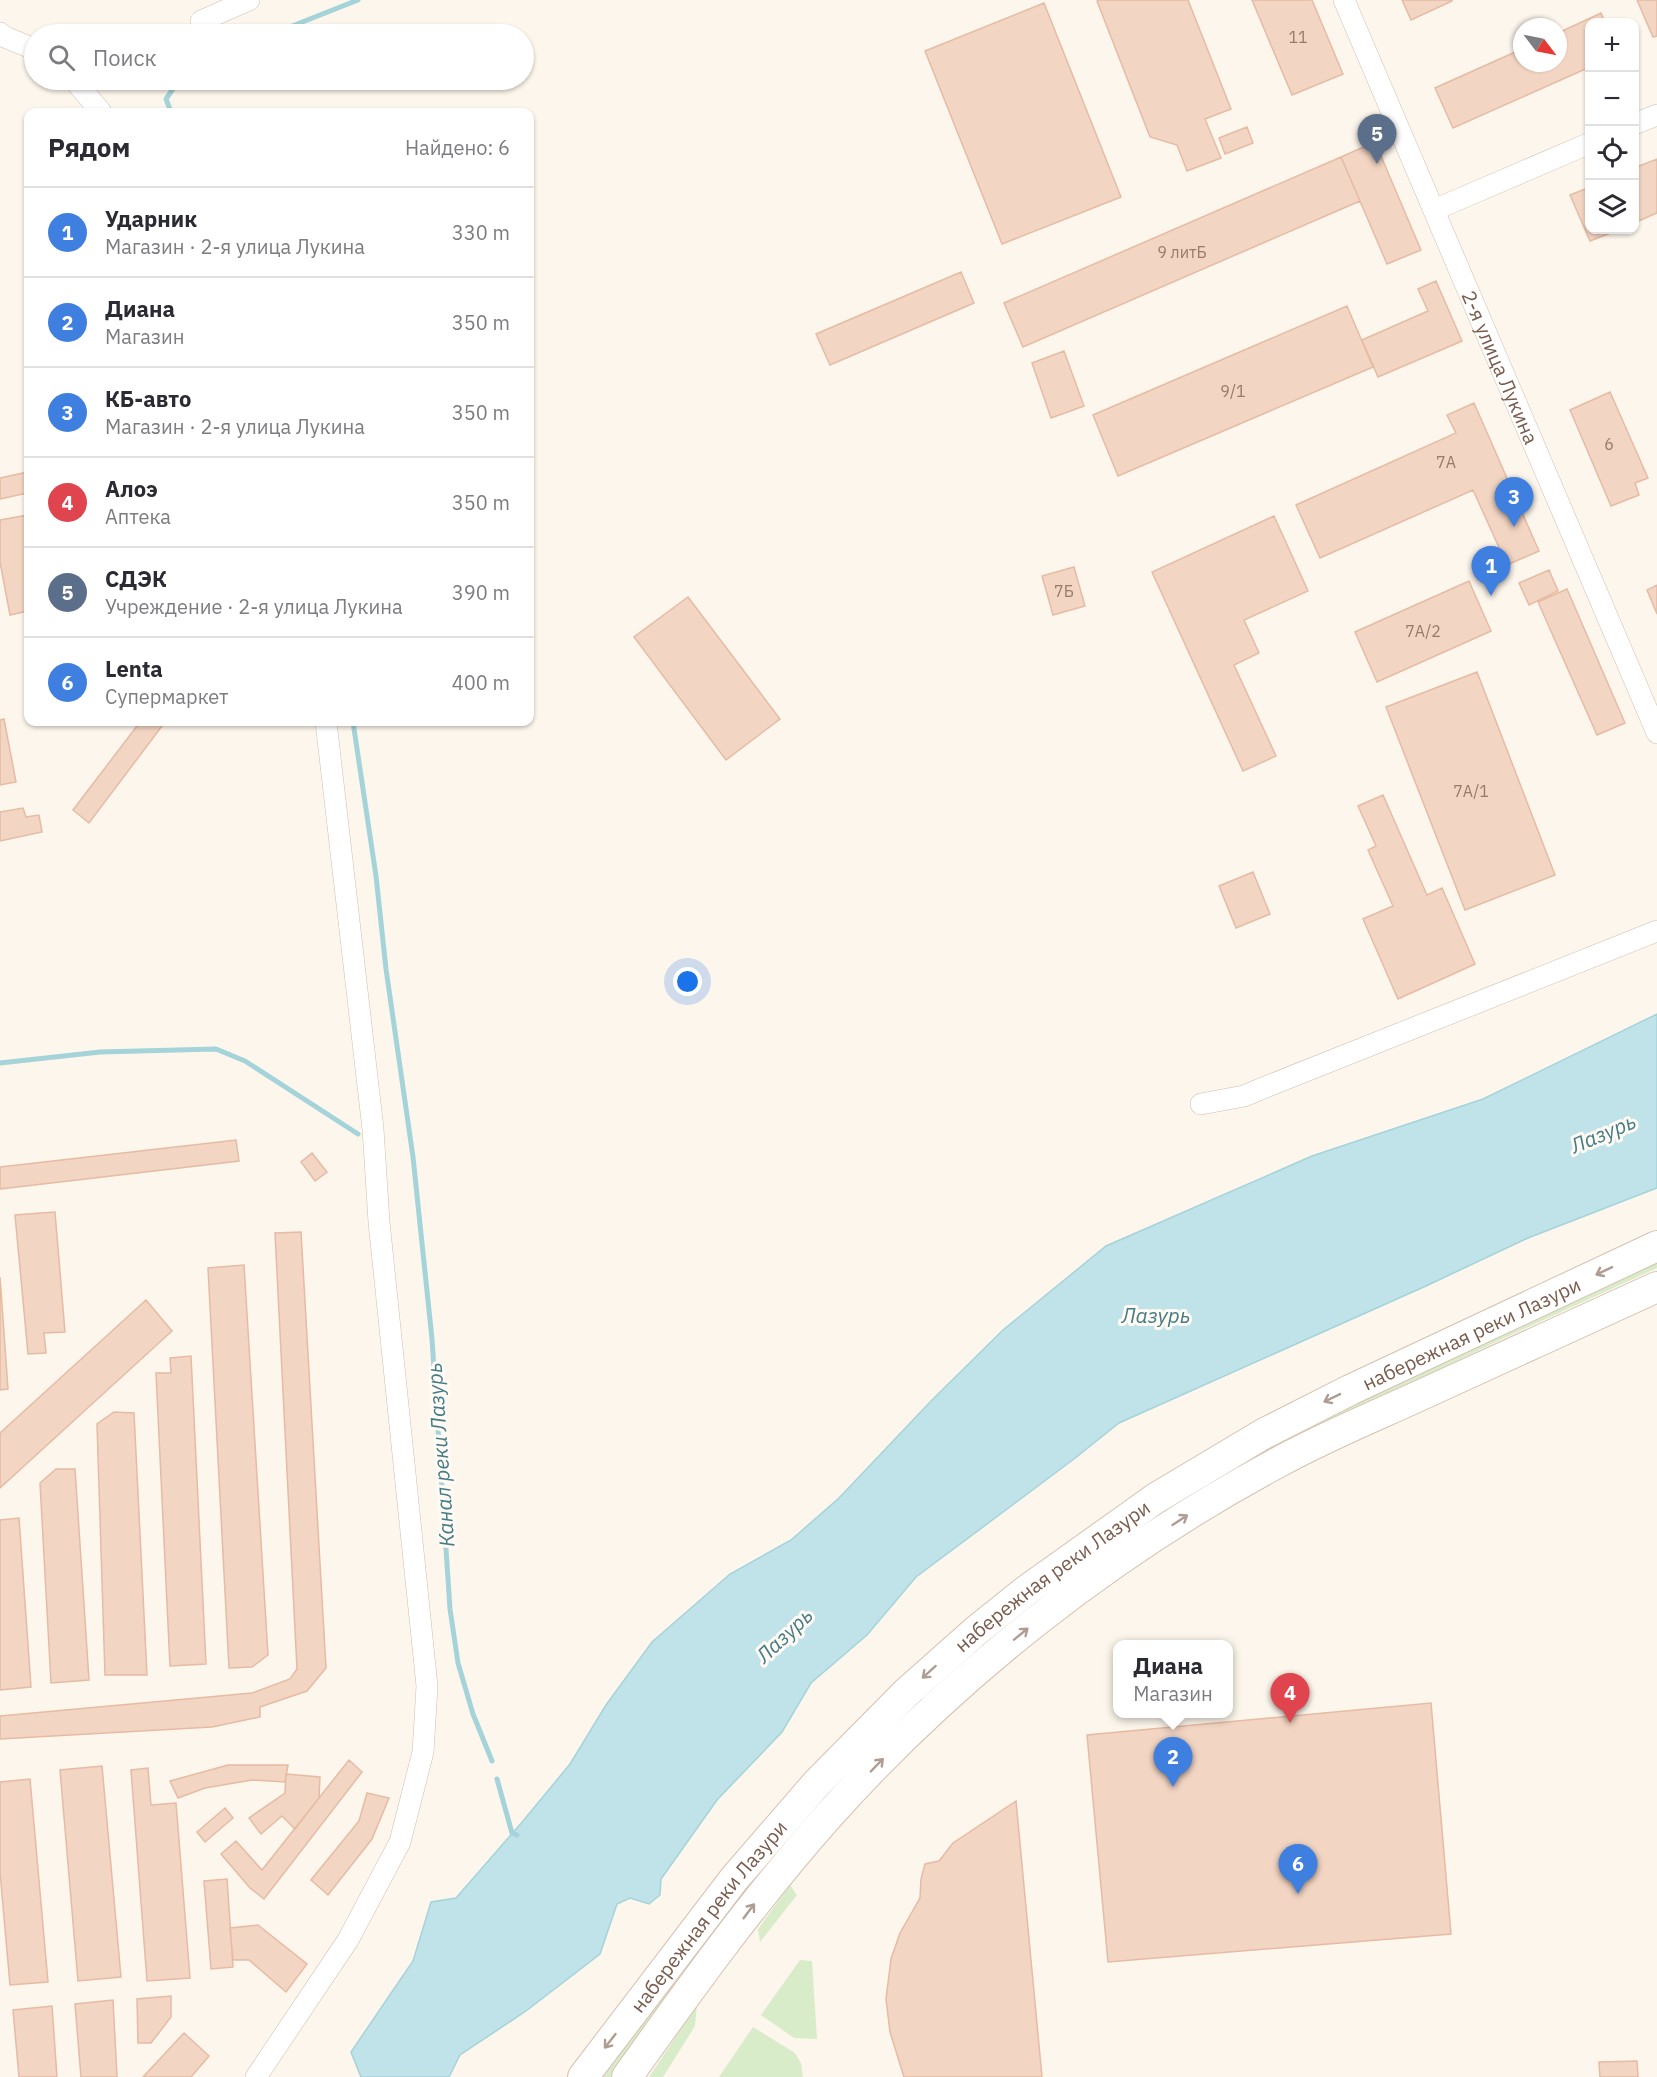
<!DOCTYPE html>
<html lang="ru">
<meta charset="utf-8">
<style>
body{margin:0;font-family:"IBM Plex Sans",sans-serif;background:#f7f7f7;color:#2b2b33}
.controls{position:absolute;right:18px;top:18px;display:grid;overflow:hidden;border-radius:12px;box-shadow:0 2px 4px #0004}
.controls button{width:54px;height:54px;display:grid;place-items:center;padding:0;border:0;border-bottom:2px solid #e1e1e2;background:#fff;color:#2b2b33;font:30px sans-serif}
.compass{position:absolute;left:1513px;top:18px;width:54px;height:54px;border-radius:50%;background:#fff;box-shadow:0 2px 4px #0004;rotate:122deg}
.you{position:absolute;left:688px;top:982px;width:21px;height:21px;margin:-15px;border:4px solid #fff;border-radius:50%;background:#1a73e8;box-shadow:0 0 0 9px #1a73e833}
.badge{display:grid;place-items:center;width:39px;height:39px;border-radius:50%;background:#2563eb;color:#fff;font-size:20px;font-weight:700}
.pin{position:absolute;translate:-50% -50px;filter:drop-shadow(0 2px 3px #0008)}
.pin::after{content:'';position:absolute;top:32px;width:21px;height:18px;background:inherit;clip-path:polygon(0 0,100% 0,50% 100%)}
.popup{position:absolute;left:1113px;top:1640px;width:120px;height:78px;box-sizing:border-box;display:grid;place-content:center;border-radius:12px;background:#fff;filter:drop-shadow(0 2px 4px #0005);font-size:20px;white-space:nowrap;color:#7c7c81}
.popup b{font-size:22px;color:#2b2b33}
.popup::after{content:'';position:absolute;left:50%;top:100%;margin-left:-12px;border:12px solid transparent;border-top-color:#fff}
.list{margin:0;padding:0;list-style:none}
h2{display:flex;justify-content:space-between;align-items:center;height:78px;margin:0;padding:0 24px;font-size:26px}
h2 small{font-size:20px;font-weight:400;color:#7c7c81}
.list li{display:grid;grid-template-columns:39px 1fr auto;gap:18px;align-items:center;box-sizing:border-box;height:90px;padding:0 24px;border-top:2px solid #e1e1e2}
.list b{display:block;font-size:22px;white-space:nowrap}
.list p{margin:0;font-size:20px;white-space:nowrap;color:#7c7c81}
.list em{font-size:20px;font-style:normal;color:#7c7c81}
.icon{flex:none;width:33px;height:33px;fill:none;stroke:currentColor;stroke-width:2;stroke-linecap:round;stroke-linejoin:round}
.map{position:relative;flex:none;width:1657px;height:2077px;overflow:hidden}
.search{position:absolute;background:#fff;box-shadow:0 2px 4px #0004;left:24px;top:24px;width:510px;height:66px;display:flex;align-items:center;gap:15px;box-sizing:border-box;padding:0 21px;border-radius:33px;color:#7c7c81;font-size:22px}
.panel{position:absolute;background:#fff;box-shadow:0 2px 4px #0004;left:24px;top:108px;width:510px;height:618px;border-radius:12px}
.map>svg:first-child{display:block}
.green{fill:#d8ecc9}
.water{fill:#bfe3e8;stroke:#a5d3da;stroke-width:1.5}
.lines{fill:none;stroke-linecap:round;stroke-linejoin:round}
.stream{stroke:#a5d3da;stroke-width:5}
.building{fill:#f3d5c3;stroke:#e6bba3;stroke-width:1.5}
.minor-casing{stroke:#d1beb0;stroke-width:22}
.secondary-casing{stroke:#d6c0b0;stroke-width:32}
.minor{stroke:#fff;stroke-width:21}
.secondary{stroke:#fff;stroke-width:30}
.oneway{stroke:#af9d94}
.labels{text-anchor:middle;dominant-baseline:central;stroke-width:6;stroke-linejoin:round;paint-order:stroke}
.number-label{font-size:16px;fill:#987a6a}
.street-label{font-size:20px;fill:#7a5c4d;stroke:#fffaf3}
.water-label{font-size:21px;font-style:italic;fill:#437c86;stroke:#fffaf3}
</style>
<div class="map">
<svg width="1657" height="2077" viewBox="0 0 1657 2077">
<rect width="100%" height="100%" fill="#fdf6ec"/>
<path class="green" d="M1657 1259V1268L1502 1339 1332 1421 1105 1553 718 1936 712 1934 711 1929 778 1845 934 1679 1121 1532 1325 1415Z
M790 1885 797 1895 760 1942 758 1929Z
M800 1960 812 1961 817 2039 794 2038 761 2015Z
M670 1982 675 1983 676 1988 612 2077H601Z
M697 2005 695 2026 663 2077H649Z
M753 2027 795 2053 801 2063 803 2077H719Z"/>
<path class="water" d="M1657 1014V1188L1528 1238 1426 1286 1119 1423 1074 1459 916 1577 867 1635 811 1683 782 1732 717 1800 661 1879 660 1895 649 1904 630 1898 617 1904 600 1954 526 2011 460 2055 449 2077H361L351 2052 413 1961 431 1902 456 1898 523 1821 570 1764 606 1705 652 1642 730 1574 791 1540 839 1498 931 1401 1003 1330 1106 1246 1312 1156 1483 1099Z"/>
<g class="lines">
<path class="stream" d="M272 34 358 0
M171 112 166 99 179 80
M353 722 376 876 386 969 413 1157 432 1339 450 1609 458 1663 473 1714 492 1761
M0 1063 100 1052 216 1049 245 1061 358 1134
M497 1779 512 1833 517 1835"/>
</g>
<path class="building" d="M1099 0H1188L1231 109 1205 119 1221 158 1187 171 1177 145 1150 137 1097 1Z
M1252 0H1312L1343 74 1292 95Z
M1402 0H1452V1L1411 20Z
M1637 0H1657V36L1653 37Z
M1044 3 1121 197 1002 244 925 51Z
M1601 13 1605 22H1590V67L1453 128 1435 88 1522 49V63H1558V33Z
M1247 127 1253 143 1225 154 1219 138Z
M1375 142 1421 250 1387 264 1341 157Z
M1341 157 1360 201 1023 347 1004 303Z
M1657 159V213L1634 223V168Z
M1590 187V230H1618L1590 241 1570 195Z
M961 272 974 303 830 365 816 334Z
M1436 281 1462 341 1378 377 1362 340 1428 311 1418 289Z
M1347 306 1373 367 1118 476 1093 415Z
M1064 351 1084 406 1051 418 1032 363Z
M1610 392 1648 478 1635 483 1639 495 1611 506 1570 410Z
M1474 403 1539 551 1507 565 1473 490 1320 558 1296 505 1456 433 1447 415Z
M28 472V493L0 499V478Z
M28 515V611L10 615 0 562V520Z
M1274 516 1308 591 1244 620 1259 653 1234 665 1276 756 1243 771 1152 572Z
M1074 567 1085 606 1053 615 1042 576Z
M1549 570 1558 591 1529 605 1519 583Z
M1469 581 1491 631 1377 682 1355 632Z
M1657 585V614L1647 590Z
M1567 589 1625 723 1597 735 1538 602Z
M688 597 780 719 726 760 634 637Z
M1477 672 1555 875 1465 910 1386 707Z
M4 719 16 782 0 785V720Z
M140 722H165L89 823 73 810Z
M1383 795 1427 895 1442 888 1475 964 1398 999 1363 919 1393 906 1368 850 1376 846 1358 806Z
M23 808 26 817 39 815 42 832 0 841V812Z
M1253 872 1270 914 1236 928 1219 886Z
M236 1140 239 1161 0 1189V1167Z
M312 1153 327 1172 315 1181 301 1162Z
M55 1212 65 1332 44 1333 46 1353 28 1354 15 1215Z
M301 1232 326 1668 307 1691 260 1707V1717L212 1727 0 1739V1716L252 1693 290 1679 297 1669 275 1233Z
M244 1265 268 1655 252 1667 229 1668 208 1268Z
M0 1277 8 1389 0 1390Z
M146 1300 172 1331 0 1488V1433Z
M191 1356 206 1664 170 1666 156 1373H171L170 1358Z
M114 1412 134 1413 147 1675H105L97 1424Z
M56 1469H75L89 1680 51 1683 40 1483Z
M19 1518 31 1687 0 1690V1520Z
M1431 1703 1451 1934 1108 1962 1087 1735Z
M349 1760 362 1772 264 1899 250 1888 221 1854 236 1841 262 1870Z
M228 1765H288L285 1782 252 1780 205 1788 178 1798 170 1781Z
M102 1766 121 1977 78 1981 60 1770Z
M148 1768 151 1805 176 1803 190 1978 147 1981 131 1770Z
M286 1774 320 1777 319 1798 295 1829 282 1816 261 1834 249 1818 285 1793Z
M30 1779 48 1982 10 1985 0 1872V1782Z
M367 1793 389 1798 372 1839 328 1895 311 1880 359 1821Z
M1016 1801 1042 2077H904L890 2032 886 1999 891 1959 900 1933 920 1898 921 1879 925 1864 939 1861 953 1843Z
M225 1808 233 1818 205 1842 197 1832Z
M227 1879 233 1967 211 1969 204 1881Z
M258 1925 307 1964 286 1992 249 1960H233L230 1928Z
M171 1996V2017L151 2043H138L137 1999Z
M113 2000 117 2077H81L75 2004Z
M52 2006 57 2077H19L13 2010Z
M184 2033 209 2056 191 2077H143Z
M1637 2061 1638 2077H1600L1599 2062Z"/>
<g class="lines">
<g class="minor-casing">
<g id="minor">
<path id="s1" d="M1344 0 1657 733"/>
<path d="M201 21 249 0"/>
<path d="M0 33 5 37 34 49"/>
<path d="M74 80 101 112"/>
<path d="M1634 124 1657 115"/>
<path d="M1434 210 1590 143"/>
<path d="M1201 1104 1244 1096 1268 1086 1657 931"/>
<path d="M256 2077 348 1940 400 1842 423 1752 427 1686 379 1222 373 1129 326 722"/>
</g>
</g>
<g class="secondary-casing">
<g id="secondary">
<path id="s2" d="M583 2077 734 1879 817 1783 906 1693 977 1630 1027 1590 1156 1498 1265 1433 1350 1390 1657 1246"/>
<path d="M627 2077C691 1987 756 1897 830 1814 957 1673 1110 1553 1277 1463 1324 1437 1373 1417 1421 1395 1500 1359 1578 1323 1657 1287"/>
</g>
</g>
<use href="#minor" class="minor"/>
<use href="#secondary" class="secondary"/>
</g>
<defs><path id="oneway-shaft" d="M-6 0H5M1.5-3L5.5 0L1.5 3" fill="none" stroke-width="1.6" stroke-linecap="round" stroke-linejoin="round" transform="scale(1.5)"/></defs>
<g class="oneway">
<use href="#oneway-shaft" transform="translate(1604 1271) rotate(155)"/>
<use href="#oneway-shaft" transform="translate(1332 1398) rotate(154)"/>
<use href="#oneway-shaft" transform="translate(1180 1520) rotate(-33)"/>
<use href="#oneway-shaft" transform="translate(1021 1634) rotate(-39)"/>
<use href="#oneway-shaft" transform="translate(929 1672) rotate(138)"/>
<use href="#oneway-shaft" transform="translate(877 1765) rotate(-46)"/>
<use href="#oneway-shaft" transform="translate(749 1911) rotate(-53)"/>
<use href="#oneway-shaft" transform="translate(610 2041) rotate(128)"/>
</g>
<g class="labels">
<g class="number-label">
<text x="1298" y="37">11</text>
<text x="1182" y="252">9 литБ</text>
<text x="1233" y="391">9/1</text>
<text x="1609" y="444">6</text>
<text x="1446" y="462">7А</text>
<text x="1064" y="591">7Б</text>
<text x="1423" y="631">7А/2</text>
<text x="1471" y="791">7А/1</text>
</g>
<g class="street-label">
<text stroke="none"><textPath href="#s1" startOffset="399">2-я улица Лукина</textPath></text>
<text stroke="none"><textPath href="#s2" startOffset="1176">набережная реки Лазури</textPath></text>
<text stroke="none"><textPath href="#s2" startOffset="690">набережная реки Лазури</textPath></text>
<text stroke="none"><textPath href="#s2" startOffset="204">набережная реки Лазури</textPath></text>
</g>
<g class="water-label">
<text transform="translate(1603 1133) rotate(-23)">Лазурь</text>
<text x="1156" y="1315">Лазурь</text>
<text transform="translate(440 1455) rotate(-94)">Канал реки Лазурь</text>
<text transform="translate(784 1635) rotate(-43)">Лазурь</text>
</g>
</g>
</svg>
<div class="controls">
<button>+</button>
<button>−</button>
<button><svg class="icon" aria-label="locate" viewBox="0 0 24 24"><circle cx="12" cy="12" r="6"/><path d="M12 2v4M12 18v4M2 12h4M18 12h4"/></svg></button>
<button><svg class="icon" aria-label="layers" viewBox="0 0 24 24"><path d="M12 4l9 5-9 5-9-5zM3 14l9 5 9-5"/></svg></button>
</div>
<svg class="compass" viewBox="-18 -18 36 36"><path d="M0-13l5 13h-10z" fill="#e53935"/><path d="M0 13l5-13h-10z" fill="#7c7c81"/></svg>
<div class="you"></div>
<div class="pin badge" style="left:1491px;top:596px;background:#3f7fe0">1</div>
<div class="pin badge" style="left:1173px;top:1787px;background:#3f7fe0">2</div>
<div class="popup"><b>Диана</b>Магазин</div>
<div class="pin badge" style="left:1514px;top:527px;background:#3f7fe0">3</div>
<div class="pin badge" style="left:1290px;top:1723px;background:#e0444e">4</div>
<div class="pin badge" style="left:1377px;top:164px;background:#5c6f8a">5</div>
<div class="pin badge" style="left:1298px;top:1894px;background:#3f7fe0">6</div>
<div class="search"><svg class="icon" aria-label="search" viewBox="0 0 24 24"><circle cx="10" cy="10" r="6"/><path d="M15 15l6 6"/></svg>Поиск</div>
<section class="panel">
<h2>Рядом<small>Найдено: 6</small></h2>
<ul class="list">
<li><span class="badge" style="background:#3f7fe0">1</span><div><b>Ударник</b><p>Магазин · 2-я улица Лукина</p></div><em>330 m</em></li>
<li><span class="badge" style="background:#3f7fe0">2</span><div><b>Диана</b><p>Магазин</p></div><em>350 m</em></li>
<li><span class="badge" style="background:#3f7fe0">3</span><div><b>КБ-авто</b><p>Магазин · 2-я улица Лукина</p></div><em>350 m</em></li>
<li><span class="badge" style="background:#e0444e">4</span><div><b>Алоэ</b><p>Аптека</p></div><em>350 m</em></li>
<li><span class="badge" style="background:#5c6f8a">5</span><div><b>СДЭК</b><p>Учреждение · 2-я улица Лукина</p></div><em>390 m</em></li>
<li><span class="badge" style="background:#3f7fe0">6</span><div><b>Lenta</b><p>Супермаркет</p></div><em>400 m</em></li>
</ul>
</section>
</div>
